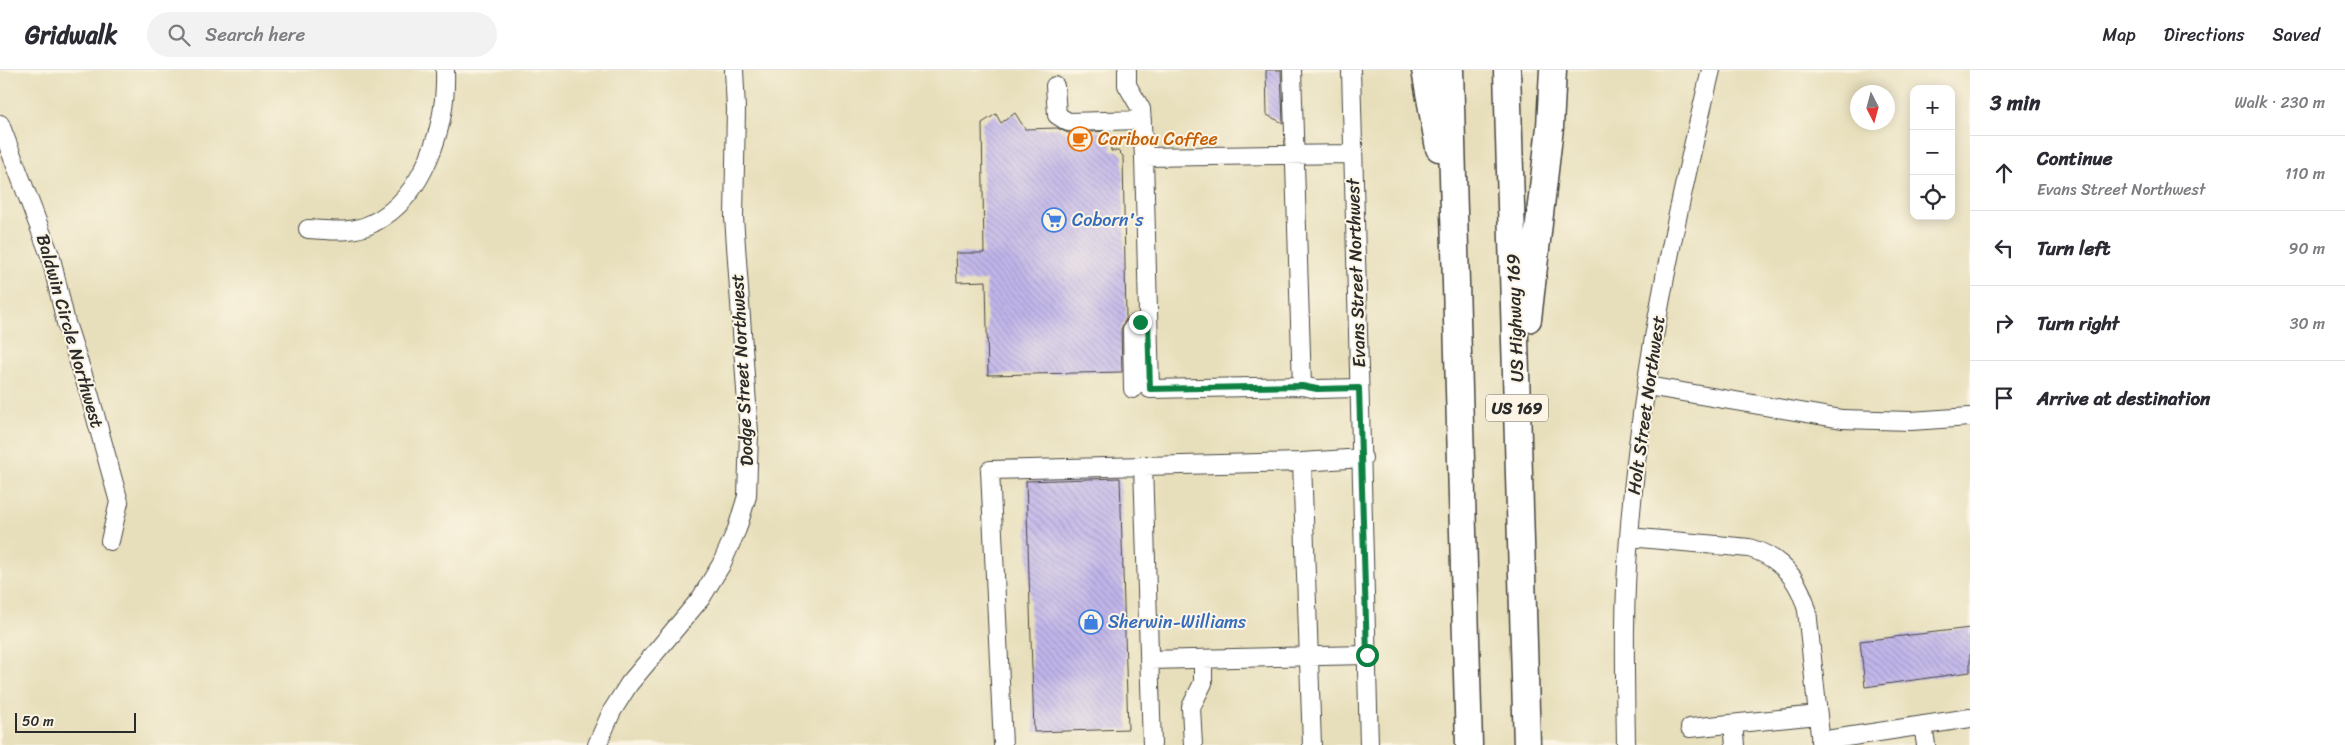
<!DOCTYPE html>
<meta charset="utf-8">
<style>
body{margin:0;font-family:Sriracha,sans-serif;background:#f2f2f3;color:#2b2b33}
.controls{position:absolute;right:15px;top:15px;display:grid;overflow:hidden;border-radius:10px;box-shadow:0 2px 12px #0003}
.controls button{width:45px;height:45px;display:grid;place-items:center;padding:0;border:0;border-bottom:1px solid #e1e1e2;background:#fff;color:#2b2b33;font:25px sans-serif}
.compass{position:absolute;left:1850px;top:15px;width:45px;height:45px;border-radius:50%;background:#fff;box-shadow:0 2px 12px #0003;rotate:174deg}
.scale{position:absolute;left:15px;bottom:12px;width:121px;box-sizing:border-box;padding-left:5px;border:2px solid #2b2b2b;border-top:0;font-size:14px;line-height:18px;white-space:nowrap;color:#2b2b2b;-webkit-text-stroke:4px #fcf5e5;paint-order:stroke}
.stop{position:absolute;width:15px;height:15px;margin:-11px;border:4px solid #0b8043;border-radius:50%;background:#fff}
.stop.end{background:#0b8043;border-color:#fff;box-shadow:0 1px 5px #0008}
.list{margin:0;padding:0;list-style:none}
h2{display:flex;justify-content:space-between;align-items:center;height:65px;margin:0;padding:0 20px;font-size:21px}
h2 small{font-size:16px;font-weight:400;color:#7c7c81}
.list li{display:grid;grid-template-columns:32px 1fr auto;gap:15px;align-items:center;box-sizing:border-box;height:75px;padding:0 20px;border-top:1px solid #e1e1e2}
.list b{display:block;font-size:19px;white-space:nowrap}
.list p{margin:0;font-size:16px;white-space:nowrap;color:#7c7c81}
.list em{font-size:16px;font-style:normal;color:#7c7c81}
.icon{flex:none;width:28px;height:28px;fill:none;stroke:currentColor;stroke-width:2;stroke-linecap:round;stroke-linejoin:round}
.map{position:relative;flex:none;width:1970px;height:675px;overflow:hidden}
header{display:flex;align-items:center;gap:30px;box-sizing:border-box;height:70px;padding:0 25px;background:#fff;border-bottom:1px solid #e1e1e2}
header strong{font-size:24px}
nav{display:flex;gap:28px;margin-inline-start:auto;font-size:18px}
.search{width:350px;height:45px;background:#f2f2f3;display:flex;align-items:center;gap:12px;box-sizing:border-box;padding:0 18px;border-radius:28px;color:#7c7c81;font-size:19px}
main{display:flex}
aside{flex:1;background:#fff}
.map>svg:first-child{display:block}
.building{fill:url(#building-back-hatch)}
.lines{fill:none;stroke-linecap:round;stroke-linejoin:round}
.minor-casing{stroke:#474641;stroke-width:20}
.highway-casing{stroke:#474641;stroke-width:29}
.minor{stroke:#fff;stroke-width:18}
.highway{stroke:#fff;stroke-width:26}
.route{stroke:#0b8043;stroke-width:6}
.labels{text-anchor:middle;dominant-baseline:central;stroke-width:4;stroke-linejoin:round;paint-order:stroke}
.shield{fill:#fcf5e5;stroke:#6a6863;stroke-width:1}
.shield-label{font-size:16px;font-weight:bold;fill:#2b2b2b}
.food-label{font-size:18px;fill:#c56008;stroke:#fcf5e5;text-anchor:start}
.shop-label{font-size:18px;fill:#366cbe;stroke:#fcf5e5;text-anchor:start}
.street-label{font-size:18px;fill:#2b2b2b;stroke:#fcf5e5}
</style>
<header>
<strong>Gridwalk</strong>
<div class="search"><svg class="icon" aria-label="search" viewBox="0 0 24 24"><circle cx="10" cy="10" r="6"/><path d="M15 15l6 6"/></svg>Search here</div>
<nav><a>Map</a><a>Directions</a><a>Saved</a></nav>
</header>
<main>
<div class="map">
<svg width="1970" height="675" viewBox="0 0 1970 675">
<defs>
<pattern id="building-back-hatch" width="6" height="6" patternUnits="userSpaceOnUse" patternTransform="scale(1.25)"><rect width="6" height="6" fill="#c1b6eb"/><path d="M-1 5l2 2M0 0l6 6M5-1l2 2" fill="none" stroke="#9d94bf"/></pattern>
</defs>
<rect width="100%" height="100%" fill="#fcf5e5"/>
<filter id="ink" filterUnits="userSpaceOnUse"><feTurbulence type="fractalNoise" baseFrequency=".02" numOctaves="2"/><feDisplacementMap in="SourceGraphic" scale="10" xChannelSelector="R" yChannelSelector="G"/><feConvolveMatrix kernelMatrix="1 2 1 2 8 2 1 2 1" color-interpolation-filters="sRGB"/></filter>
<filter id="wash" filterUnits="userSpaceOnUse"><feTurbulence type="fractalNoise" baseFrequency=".0096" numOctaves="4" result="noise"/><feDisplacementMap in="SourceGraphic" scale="20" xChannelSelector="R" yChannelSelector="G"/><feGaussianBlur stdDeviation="1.12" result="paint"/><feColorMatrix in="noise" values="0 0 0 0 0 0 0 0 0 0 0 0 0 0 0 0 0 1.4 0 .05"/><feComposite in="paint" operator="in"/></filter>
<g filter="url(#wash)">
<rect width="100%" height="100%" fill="#e7dfbb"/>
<g id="blocks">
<path class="building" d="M1266 0H1281L1283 53 1267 45Z
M1015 43 1025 59 1057 58 1068 63 1110 61 1111 81H1118L1123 86 1126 249 1121 259 1122 302 988 305 986 211 957 212 956 183H984L982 53 996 44 1001 53Z
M1120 408 1128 659 1034 662 1026 411Z
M1970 558V602L1865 617 1860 571Z"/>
</g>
</g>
<g filter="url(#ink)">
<use href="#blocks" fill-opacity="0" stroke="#474641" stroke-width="1"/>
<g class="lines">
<g class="minor-casing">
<path id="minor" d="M1127 0V15L1141 39 1144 87 1150 319 1302 316 1317 319 1359 318
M1292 0 1302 316
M1351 0 1369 675
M1055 16 1057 45 1068 52 1142 50
M0 54 51 188 66 253 89 323 119 432 110 471
M1144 87 1352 84
M308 159C330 160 353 164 373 153 425 127 447 54 445 0
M1647 316 1842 349 1911 351 1970 347
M1133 319 1132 259 1136 254 1148 251
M1302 392 1312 675
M1143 396 1152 675
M1629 467 1749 478C1780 487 1799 509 1807 540L1821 675
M1149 590 1367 585
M1733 654 1735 675
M1923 655 1926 675
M1690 658 1818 645
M1820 671 1970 648
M597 675 612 641 629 614 701 528 721 495 737 459 747 426 749 363 734 147 736 39 734 0
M1003 675 990 400 1302 392 1363 388
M1193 675 1191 637 1203 613V589
M1626 675C1625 606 1623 537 1629 468 1640 310 1674 153 1711 0"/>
</g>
<g class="highway-casing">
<path id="highway" d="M1425 0 1439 78
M1450 0 1469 675
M1507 0 1527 675
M1528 249 1550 57 1553 0"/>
</g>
<use href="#minor" class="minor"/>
<use href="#highway" class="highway"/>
</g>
</g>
<g class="lines" filter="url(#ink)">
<path class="route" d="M1140 252 1148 251 1150 319 1302 316 1317 319 1359 318 1367 585"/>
</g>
<defs>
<g id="cafe-ring" transform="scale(1.25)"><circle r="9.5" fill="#fcf5e5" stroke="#e8710a" stroke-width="1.5"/><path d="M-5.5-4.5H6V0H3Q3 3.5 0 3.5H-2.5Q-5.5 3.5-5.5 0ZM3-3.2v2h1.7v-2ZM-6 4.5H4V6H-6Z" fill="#e8710a"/></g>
<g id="supermarket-ring" transform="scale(1.25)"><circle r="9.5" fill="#fcf5e5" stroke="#3f7fe0" stroke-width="1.5"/><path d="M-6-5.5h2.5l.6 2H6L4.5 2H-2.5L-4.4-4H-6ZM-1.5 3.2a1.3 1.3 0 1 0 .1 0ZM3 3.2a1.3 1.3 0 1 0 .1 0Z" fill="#3f7fe0"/></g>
<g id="shop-ring" transform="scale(1.25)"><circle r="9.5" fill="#fcf5e5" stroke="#3f7fe0" stroke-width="1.5"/><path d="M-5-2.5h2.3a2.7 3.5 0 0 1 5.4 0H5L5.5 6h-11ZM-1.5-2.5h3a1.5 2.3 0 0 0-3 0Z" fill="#3f7fe0"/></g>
</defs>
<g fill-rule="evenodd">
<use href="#cafe-ring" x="1080" y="69"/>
<use href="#supermarket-ring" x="1054" y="150"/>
<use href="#shop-ring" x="1091" y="552"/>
</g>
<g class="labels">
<rect class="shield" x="1486" y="324.5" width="62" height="27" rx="4"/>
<g class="shield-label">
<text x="1517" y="338">US 169</text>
</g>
<g class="food-label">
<text x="1098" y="69">Caribou Coffee</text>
</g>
<g class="shop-label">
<text x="1072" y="150">Coborn's</text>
<text x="1108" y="552">Sherwin-Williams</text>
</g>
<g class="street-label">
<text transform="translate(1356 203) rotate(-92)">Evans Street Northwest</text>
<text transform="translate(1515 248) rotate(-92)">US Highway 169</text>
<text transform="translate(70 261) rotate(74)">Baldwin Circle Northwest</text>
<text transform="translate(742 300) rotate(-93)">Dodge Street Northwest</text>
<text transform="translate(1646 335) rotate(-82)">Holt Street Northwest</text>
</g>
</g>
</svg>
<div class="controls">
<button>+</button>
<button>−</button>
<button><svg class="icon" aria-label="locate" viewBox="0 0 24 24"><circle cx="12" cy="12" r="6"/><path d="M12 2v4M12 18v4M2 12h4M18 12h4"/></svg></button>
</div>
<svg class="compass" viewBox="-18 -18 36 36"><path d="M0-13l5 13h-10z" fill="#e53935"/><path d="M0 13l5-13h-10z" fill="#7c7c81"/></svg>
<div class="scale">50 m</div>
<div class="stop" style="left:1367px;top:585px"></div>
<div class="stop end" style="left:1140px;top:252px"></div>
</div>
<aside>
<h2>3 min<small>Walk · 230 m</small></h2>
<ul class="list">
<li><svg class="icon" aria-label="ahead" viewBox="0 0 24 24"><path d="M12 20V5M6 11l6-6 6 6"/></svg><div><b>Continue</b><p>Evans Street Northwest</p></div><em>110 m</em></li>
<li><svg class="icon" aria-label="left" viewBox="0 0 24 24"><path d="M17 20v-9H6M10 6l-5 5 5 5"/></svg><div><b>Turn left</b></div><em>90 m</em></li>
<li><svg class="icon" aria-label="right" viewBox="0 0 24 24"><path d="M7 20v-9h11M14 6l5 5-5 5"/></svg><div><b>Turn right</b></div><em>30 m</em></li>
<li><svg class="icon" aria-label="arrive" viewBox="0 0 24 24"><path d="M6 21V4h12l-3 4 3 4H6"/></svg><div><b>Arrive at destination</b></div></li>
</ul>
</aside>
</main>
